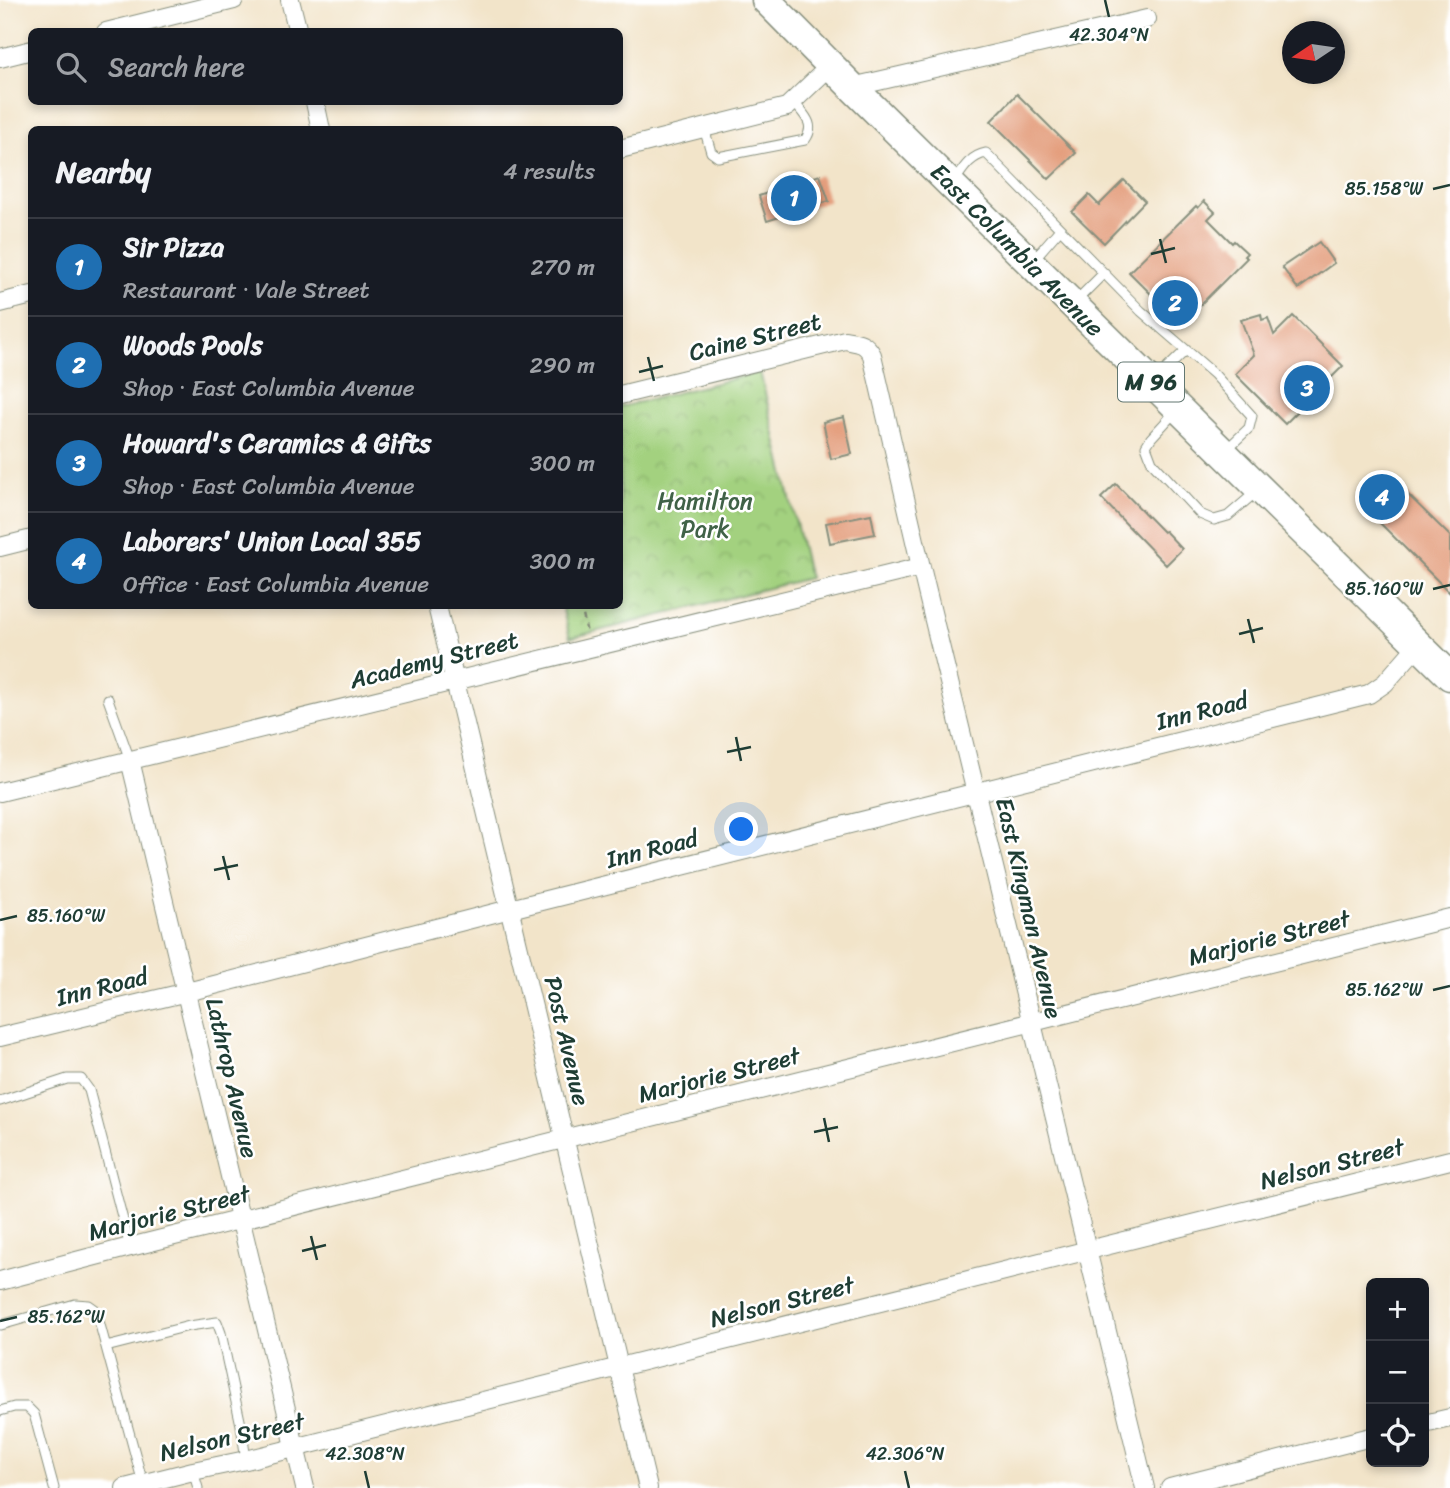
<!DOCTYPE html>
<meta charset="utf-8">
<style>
body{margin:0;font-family:Sriracha,sans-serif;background:#242831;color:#f1f3f6}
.controls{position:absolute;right:21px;bottom:21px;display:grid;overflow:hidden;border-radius:10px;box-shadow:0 4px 10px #0003}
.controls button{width:63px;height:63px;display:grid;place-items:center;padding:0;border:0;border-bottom:2px solid #363941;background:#171b24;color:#f1f3f6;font:35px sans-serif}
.compass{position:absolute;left:1282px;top:21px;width:63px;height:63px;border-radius:50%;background:#171b24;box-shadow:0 4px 10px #0003;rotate:257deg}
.you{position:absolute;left:742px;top:830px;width:24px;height:24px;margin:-18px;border:5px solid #fff;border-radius:50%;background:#1a73e8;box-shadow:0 0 0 10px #1a73e833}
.badge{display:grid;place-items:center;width:46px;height:46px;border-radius:50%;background:#1f6fb2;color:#fff;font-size:23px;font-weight:700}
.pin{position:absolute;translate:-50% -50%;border:4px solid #fff;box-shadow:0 2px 7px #0006}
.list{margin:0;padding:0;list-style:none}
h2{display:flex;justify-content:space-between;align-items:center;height:91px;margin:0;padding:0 28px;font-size:30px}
h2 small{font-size:23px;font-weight:400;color:#9ea1a6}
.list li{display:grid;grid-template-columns:46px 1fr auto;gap:21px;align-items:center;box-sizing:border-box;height:98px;padding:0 28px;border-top:2px solid #363941}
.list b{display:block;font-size:26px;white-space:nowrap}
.list p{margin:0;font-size:23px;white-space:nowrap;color:#9ea1a6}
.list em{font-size:23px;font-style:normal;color:#9ea1a6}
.icon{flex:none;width:38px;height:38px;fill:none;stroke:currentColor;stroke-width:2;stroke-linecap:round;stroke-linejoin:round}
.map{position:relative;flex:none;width:1450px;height:1488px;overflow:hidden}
.search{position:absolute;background:#171b24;box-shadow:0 4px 10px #0003;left:28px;top:28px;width:595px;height:77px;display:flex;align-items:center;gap:18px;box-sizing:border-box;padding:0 24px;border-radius:10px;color:#9ea1a6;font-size:26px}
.panel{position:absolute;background:#171b24;box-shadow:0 4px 10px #0003;left:28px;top:126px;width:595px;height:483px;border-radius:10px}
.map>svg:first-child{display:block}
.park{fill:url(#park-crowns);stroke:#61875a;stroke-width:2}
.building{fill:#e49f7e}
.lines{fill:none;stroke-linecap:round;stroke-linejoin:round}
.lane-casing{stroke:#88907e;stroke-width:11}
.street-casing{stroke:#88907e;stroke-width:20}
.primary-casing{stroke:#88907e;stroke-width:31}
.path{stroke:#88907e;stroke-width:2.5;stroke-dasharray:5 5;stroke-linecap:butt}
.lane{stroke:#fff;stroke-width:9}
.street{stroke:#fff;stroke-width:18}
.primary{stroke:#fff;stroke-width:28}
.ticks{fill:none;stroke:#1f3d34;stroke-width:2.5}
.labels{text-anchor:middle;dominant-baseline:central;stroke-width:5;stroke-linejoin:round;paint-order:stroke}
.shield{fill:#fff;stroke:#627771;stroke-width:2}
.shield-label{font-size:23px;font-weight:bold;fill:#1f3d34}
.street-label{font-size:24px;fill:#1f3d34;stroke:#fff}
.park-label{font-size:24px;fill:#406247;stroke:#fff}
.ticks-label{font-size:18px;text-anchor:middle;fill:#1f3d34;stroke:#fff;stroke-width:5;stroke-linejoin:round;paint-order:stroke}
</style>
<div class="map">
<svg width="1450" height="1488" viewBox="0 0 1450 1488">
<defs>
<pattern id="park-crowns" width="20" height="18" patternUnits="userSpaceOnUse" patternTransform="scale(1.75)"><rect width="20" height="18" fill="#a3d17f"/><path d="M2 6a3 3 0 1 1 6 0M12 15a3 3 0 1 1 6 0" fill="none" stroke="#8cb46e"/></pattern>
</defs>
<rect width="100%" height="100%" fill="#fff"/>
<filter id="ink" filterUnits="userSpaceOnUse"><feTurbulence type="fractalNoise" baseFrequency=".0143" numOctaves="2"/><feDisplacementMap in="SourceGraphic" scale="14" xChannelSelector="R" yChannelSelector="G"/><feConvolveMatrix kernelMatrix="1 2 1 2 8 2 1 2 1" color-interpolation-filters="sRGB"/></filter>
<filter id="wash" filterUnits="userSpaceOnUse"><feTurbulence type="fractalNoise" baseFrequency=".00686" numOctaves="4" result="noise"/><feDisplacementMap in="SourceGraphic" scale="28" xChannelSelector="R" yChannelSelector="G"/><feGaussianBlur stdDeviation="1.57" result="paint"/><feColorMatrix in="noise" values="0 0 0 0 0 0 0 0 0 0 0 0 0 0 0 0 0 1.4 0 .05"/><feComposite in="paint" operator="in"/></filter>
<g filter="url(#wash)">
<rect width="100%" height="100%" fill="#f2e4c9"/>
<path class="park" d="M760 372 809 578 570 638 562 606H620V407Z"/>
<g id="blocks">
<path class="building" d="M1017 94 1076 153 1049 179 991 121Z
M820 175 829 201 767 221 759 196Z
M1124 180 1145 201 1104 243 1072 212 1089 195 1099 205Z
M1204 201 1215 212 1208 219 1232 243 1234 241 1247 253 1244 256 1247 258 1181 324 1129 272 1196 206 1198 208Z
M1319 242 1334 263 1298 289 1282 267Z
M1261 314 1262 320 1268 318 1274 335 1293 316 1343 366 1285 424 1235 374 1254 355 1241 320Z
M844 417 852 454 831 459 823 422Z
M1386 473 1450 536V593L1358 501Z
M1116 484 1163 532 1165 531 1182 549 1166 565 1101 498Z
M871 514 875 534 830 543 826 523Z"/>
</g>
</g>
<g filter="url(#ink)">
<use href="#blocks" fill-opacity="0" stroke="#88907e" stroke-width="2"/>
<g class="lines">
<g class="lane-casing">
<path id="lane" d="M704 128 711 152 718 157 805 140C817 124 803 114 793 101
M954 182C963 169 970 156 986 153L1141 311 1214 374 1252 416 1249 428 1227 449
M1034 259 1060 229
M1076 301 1104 273
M1156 379 1186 350
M1175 412 1151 438 1146 446 1152 462 1200 514 1214 520 1228 516 1256 492
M108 699 130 760
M0 1101 67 1079H81L89 1090 130 1247
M1 1325 75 1304 89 1305 96 1310 106 1347
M0 1411 14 1407H27L34 1414 54 1488
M193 1471 198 1488
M144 1487 106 1347 189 1326 217 1322 221 1333 241 1425 246 1460"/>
</g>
<g class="street-casing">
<path id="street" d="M290 0 298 32
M106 32 234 0
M0 58 32 50
M852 87 1147 19
M315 102 321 130
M620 149 787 107 830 66
M0 303 32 295
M620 395 845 340C859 343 865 342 872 355L921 567 1145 1488
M0 547 32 539
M437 606 648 1488
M130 760 305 1488
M0 792 921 567
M0 1037 187 992 510 909 1369 694 1385 683 1418 645
M0 1281 130 1247 1450 918
M1424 1424 1450 1418
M125 1488 193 1471 246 1460 1450 1160
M1170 1488 1371 1437"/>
</g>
<g class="primary-casing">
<path id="primary" d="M766 0 852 87 1450 676"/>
</g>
<path class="path" d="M581 606 587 633"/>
<use href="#lane" class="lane"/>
<use href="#street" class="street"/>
<use href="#primary" class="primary"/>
</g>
</g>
<path class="ticks" d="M1105 0 1109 17M1433 189 1450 185M1160 239 1166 263M1151 254 1175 248M648 357 654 381M639 372 663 366M1433 589 1450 585M1248 619 1254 643M1239 634 1263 628M736 737 741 761M727 752 751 747M223 856 229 880M214 870 238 865M0 920 17 916M1433 990 1450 986M824 1118 829 1142M814 1132 838 1127M311 1236 317 1260M302 1251 326 1245M0 1321 17 1317M365 1471 369 1488M905 1471 909 1488"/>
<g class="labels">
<rect class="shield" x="1118" y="362.5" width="66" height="39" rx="5"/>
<g class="shield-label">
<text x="1151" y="382">M 96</text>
</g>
<g class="street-label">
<text transform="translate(1017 250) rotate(45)">East Columbia Avenue</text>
<text transform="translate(755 337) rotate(-14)">Caine Street</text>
<text transform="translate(434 660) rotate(-14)">Academy Street</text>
<text transform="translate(1202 711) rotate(-14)">Inn Road</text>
<text transform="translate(652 849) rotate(-14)">Inn Road</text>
<text transform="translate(1029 908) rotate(77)">East Kingman Avenue</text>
<text transform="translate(1269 938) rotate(-14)">Marjorie Street</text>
<text transform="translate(102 987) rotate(-14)">Inn Road</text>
<text transform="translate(567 1041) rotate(77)">Post Avenue</text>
<text transform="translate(719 1075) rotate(-14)">Marjorie Street</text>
<text transform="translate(232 1078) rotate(77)">Lathrop Avenue</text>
<text transform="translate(1332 1164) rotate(-14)">Nelson Street</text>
<text transform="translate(169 1213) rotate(-14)">Marjorie Street</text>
<text transform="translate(782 1302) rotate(-14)">Nelson Street</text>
<text transform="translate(232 1437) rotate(-13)">Nelson Street</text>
</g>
<g class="park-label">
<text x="705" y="501">Hamilton<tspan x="705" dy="28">Park</tspan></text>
</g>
</g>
<g class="ticks-label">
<text x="1109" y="41">42.304°N</text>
<text x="1384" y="195">85.158°W</text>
<text x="1384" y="595">85.160°W</text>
<text x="66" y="922">85.160°W</text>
<text x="1384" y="996">85.162°W</text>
<text x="66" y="1323">85.162°W</text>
<text x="365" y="1460">42.308°N</text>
<text x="905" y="1460">42.306°N</text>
</g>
</svg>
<div class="controls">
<button>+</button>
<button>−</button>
<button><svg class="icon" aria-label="locate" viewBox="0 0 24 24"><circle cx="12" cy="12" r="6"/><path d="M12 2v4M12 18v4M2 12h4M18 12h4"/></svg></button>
</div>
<svg class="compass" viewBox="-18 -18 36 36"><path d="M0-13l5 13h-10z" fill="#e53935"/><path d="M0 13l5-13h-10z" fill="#9ea1a6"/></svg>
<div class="you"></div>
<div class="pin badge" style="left:794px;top:198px">1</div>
<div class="pin badge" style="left:1175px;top:303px">2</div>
<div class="pin badge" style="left:1307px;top:388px">3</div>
<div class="pin badge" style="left:1382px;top:497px">4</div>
<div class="search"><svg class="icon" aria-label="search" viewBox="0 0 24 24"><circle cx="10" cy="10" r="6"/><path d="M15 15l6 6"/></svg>Search here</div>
<section class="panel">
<h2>Nearby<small>4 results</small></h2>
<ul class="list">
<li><span class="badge">1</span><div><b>Sir Pizza</b><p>Restaurant · Vale Street</p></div><em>270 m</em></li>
<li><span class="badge">2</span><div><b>Woods Pools</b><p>Shop · East Columbia Avenue</p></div><em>290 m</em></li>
<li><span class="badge">3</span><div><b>Howard's Ceramics &amp; Gifts</b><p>Shop · East Columbia Avenue</p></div><em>300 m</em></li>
<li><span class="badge">4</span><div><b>Laborers' Union Local 355</b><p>Office · East Columbia Avenue</p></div><em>300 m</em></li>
</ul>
</section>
</div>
